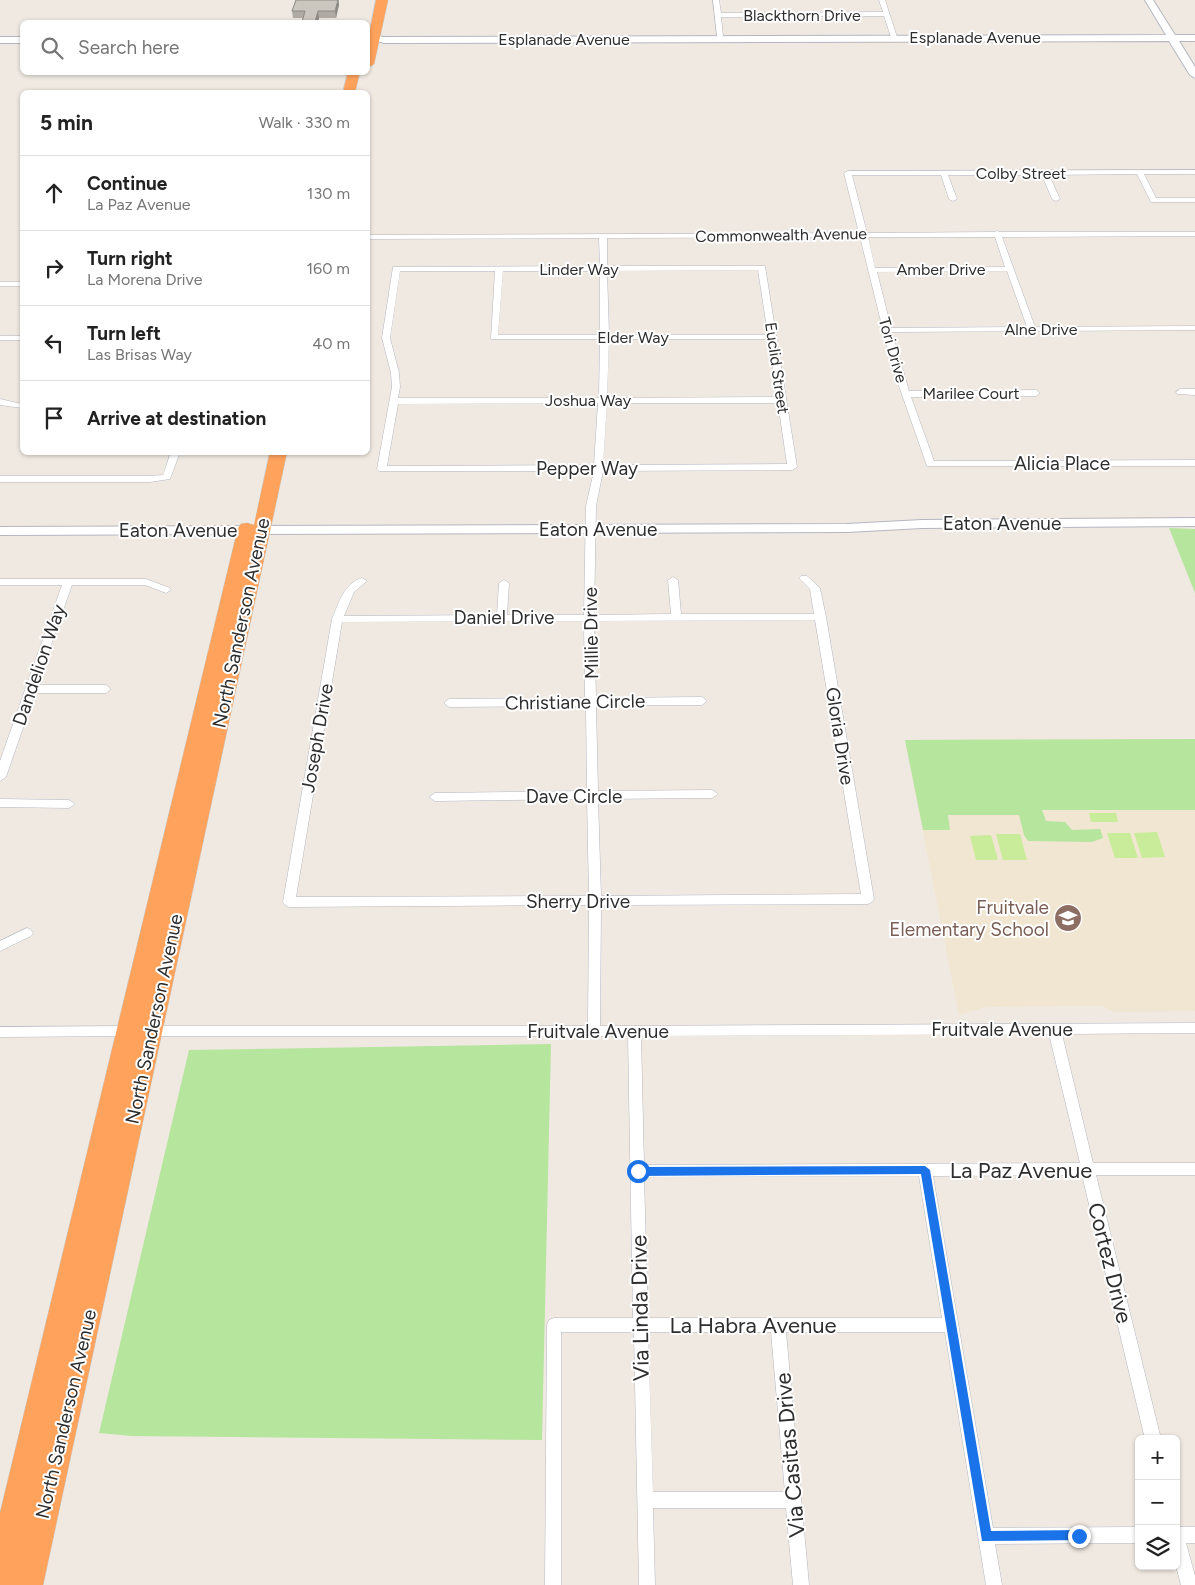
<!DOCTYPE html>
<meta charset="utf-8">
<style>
body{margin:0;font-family:Figtree,sans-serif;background:#f2f2f2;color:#222}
.controls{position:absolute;right:15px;bottom:15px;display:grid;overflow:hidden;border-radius:8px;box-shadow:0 1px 4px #0004}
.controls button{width:45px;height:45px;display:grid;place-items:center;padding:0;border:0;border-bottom:1px solid #e0e0e0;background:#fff;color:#222;font:25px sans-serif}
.stop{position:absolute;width:15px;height:15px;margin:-11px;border:4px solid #1a73e8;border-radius:50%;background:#fff}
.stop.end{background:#1a73e8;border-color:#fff;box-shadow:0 1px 5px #0008}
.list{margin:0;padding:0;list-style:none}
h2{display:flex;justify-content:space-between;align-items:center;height:65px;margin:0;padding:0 20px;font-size:21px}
h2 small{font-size:16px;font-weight:400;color:#767676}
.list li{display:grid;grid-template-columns:32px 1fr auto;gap:15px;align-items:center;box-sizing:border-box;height:75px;padding:0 20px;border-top:1px solid #e0e0e0}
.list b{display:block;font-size:19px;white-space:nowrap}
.list p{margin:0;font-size:16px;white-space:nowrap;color:#767676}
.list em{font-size:16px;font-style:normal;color:#767676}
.icon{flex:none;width:28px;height:28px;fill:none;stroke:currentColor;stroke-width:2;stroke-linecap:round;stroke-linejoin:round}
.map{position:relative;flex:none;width:1195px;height:1585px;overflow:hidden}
.search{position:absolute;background:#fff;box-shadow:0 1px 4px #0004;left:20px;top:20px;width:350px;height:55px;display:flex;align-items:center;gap:12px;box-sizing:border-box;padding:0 18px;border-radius:8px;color:#767676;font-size:19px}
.panel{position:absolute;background:#fff;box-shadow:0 1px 4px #0004;left:20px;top:90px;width:350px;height:365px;border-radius:8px}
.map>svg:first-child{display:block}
.education{fill:#f0e6d1}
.green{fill:#b6e59e}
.pitch{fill:#c9ec9a}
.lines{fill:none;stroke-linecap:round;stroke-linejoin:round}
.street-casing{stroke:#b4b7c1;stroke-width:1}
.secondary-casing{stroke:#b4b7c1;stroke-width:2}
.highway-casing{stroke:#c9c9c9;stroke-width:1}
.street{fill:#fff;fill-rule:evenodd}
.secondary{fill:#fff;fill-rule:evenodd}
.highway{fill:#ffa35c;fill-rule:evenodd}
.wall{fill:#afaba4}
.shaded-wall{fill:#8e8b86}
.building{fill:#cbc7bf;stroke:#8e8b86}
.route{fill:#1a73e8}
.labels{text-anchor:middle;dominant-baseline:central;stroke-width:4;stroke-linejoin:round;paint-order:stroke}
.far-street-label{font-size:16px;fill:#2e2e2e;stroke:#fff}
.street-label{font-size:19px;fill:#2e2e2e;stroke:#fff}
.education-label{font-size:19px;fill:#785e54;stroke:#fff;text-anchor:end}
.near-street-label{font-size:22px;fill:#2e2e2e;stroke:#fff}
</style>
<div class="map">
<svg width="1195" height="1585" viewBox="0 0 1195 1585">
<rect width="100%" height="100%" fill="#efe9e1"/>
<path class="education" d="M1195 739V1011L1115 1012 1101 1006 986 1007 959 1015 905 740Z"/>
<path class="green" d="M1169 528 1195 529V593Z
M1195 739V810H1042L1046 821 1065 822 1072 830 1100 829 1103 838 1092 842 1028 841 1024 835 1019 815H948L950 830H923L905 740Z
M551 1044 542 1440 132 1436 99 1433 189 1050Z"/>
<path class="pitch" d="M1089 813H1116L1118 822H1091Z
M1157 832 1165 857 1142 858 1134 833Z
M1107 833H1130L1138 858H1115Z
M996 834H1020L1027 860H1003Z
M991 835 998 860H976L970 836Z"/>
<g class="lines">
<g class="street-casing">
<path id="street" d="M713 0H719L721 13 883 12 879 0H885L897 37 894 39 891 37 884 16 721 17 723 36 720 38 717 36Z
M1195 170V174H1144L1156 198H1195V202H1151L1137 174 1049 175 1060 199 1056 201 1052 199 1042 175H948L957 199 953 201 949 199 941 175H852L867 233 994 232 997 231 1000 232H1195V236L1002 237 1035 327 1195 326V330L892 332 909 391 1036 390 1040 393 1036 396 911 397 934 461 1195 460V466H927L892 366 860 237 607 238V266H765L797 467 792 470 603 471 596 506 594 615 671 614 668 580 673 577 678 580 681 614H814L810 589 799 578 801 576H807L820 588 826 617 874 899 872 902 868 904 601 905 600 1026 1195 1023V1033L1062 1034 1093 1163H1195V1175H1096L1161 1439H1145L1082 1175 933 1176 993 1528 1139 1527V1543L995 1544 1002 1585H986L945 1332H786L809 1585H793L786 1508H653L655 1585H639L634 1332H561V1585H545L547 1325 549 1320 554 1318H633L628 1036H147L142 1035 141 1031 142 1027 147 1026H588L589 905 289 907 285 905 283 902 332 619C339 603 344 583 362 578L367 581 354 592 344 616 497 615 499 583 504 580 509 583 507 615H584L586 506 594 471H379L377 469 392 387 391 373 382 338 393 267 600 266 599 238 368 239V235L859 233 844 173 848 171ZM868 237H995L1005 267 875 268ZM758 270 768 335H609L607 271ZM400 271H495L491 339H600L599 398H398L400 387 399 373 390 338ZM503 271H600V335H498ZM1007 271 1027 327 891 328 877 272ZM609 339H769L777 397 607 398ZM598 403 594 465 387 466 398 404ZM607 403H778L787 464 603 465ZM815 620 861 894 601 896 598 799 712 798 718 794 712 790 598 791 596 705H702L707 701 702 697 596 698 594 621ZM584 621 585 698 449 699 444 703 449 707 586 706 587 791 435 793 429 797 435 801 587 799 589 896 296 897 342 622ZM1049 1034 1080 1163 644 1165 641 1036ZM919 1176 942 1318H648L644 1177ZM648 1332H771L785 1492H653Z
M0 282H22V286H0Z
M0 336H22V340H0Z
M1180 389H1195V395L1177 394 1176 392Z
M0 399 22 404V408L0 405Z
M171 452H180L170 479 150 482H0V476H150L163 475Z
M0 579H146L170 588 171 590 166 593 145 585H72L37 685H106L111 689 106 693H35L6 777 0 781V761L62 585H0Z
M0 799 69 800 75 804 69 808 0 807Z
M27 928 31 930 33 933 31 936 0 951V941Z
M131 1026 136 1027 137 1031 136 1035 131 1036 0 1037V1027Z
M1176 1527H1195V1543H1186L1195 1576V1585H1181L1176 1566Z"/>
</g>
<g class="secondary-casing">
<path id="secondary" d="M1145 0H1153L1175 35H1195V41H1179L1195 67V78L1190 75 1169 41 384 43 368 38 373 35 384 37 1166 35Z
M0 37H22V43H0Z
M1195 518V526L922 528 847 532 0 535V527L847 524 922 520Z"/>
</g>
<g class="highway-casing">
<path id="highway" d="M376 0H388L374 64 368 68V39Z
M348 72H360L355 92H343Z
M270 452H287L43 1585H0V1513L238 528 241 524 247 523 254 525Z"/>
</g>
<use href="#street" class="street"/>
<use href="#secondary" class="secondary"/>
<use href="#highway" class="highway"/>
</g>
<path class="wall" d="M296 0H339V5L336 18H319L318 22H302L303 18H293L292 11Z"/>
<path class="shaded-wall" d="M338 0 339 5 336 18 335 11Z
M318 11 319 18 318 22H315Z"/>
<path class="building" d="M296 0H338L335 11H318L315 22H302L305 11H292Z"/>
<path class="route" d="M925 1166 930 1170 991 1531 1079 1530 1084 1532V1540L982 1541 921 1174 638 1176 633 1171 638 1167Z"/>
<defs>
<g id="school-disc" transform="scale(1.4375)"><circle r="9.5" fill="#8d6e63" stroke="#fff"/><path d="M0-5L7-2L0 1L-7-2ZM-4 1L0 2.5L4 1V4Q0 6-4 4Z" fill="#fff"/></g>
</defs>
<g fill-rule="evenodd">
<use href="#school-disc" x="1068" y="918"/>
</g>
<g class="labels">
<g class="far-street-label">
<text x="802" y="15">Blackthorn Drive</text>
<text x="975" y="37">Esplanade Avenue</text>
<text x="564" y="39">Esplanade Avenue</text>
<text x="1021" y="173">Colby Street</text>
<text transform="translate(781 235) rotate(-1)">Commonwealth Avenue</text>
<text x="579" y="269">Linder Way</text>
<text x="941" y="269">Amber Drive</text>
<text x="1041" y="329">Alne Drive</text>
<text x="633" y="337">Elder Way</text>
<text transform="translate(893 350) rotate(74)">Tori Drive</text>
<text transform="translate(777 368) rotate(82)">Euclid Street</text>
<text x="971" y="393">Marilee Court</text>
<text x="588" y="400">Joshua Way</text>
</g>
<g class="street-label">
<text x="1062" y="463">Alicia Place</text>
<text x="587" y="468">Pepper Way</text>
<text x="1002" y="523">Eaton Avenue</text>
<text x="598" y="529">Eaton Avenue</text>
<text x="178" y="530">Eaton Avenue</text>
<text x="504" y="617">Daniel Drive</text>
<text transform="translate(241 623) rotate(-78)">North Sanderson Avenue</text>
<text transform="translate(591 633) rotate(-91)">Millie Drive</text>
<text transform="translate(39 665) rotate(-71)">Dandelion Way</text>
<text transform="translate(575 702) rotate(-1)">Christiane Circle</text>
<text transform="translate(840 736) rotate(81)">Gloria Drive</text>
<text transform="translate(317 738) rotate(-80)">Joseph Drive</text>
<text x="574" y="796">Dave Circle</text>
<text x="578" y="901">Sherry Drive</text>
<text transform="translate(154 1019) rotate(-78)">North Sanderson Avenue</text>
<text x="1002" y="1029">Fruitvale Avenue</text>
<text x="598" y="1031">Fruitvale Avenue</text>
<text transform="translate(66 1414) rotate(-77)">North Sanderson Avenue</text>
</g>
<g class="education-label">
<text x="1049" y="907">Fruitvale<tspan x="1049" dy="22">Elementary School</tspan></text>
</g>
<g class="near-street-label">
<text x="1021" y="1170">La Paz Avenue</text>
<text transform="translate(1110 1263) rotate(76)">Cortez Drive</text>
<text transform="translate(640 1308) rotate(-91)">Via Linda Drive</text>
<text x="753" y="1325">La Habra Avenue</text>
<text transform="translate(790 1455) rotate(-95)">Via Casitas Drive</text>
</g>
</g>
</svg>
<div class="controls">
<button>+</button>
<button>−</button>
<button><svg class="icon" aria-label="layers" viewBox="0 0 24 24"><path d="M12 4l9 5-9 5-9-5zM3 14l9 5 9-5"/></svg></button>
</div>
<div class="stop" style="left:638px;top:1171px"></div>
<div class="stop end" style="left:1079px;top:1536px"></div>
<div class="search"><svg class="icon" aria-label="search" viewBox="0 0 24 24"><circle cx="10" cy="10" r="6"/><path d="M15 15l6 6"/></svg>Search here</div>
<section class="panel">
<h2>5 min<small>Walk · 330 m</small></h2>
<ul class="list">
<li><svg class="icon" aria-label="ahead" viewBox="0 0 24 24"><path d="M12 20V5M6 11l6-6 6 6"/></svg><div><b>Continue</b><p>La Paz Avenue</p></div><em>130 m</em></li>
<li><svg class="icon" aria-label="right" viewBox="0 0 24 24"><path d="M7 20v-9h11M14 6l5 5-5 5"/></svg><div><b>Turn right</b><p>La Morena Drive</p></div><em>160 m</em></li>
<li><svg class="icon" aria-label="left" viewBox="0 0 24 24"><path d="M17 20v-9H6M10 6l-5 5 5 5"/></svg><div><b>Turn left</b><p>Las Brisas Way</p></div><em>40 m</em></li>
<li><svg class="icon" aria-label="arrive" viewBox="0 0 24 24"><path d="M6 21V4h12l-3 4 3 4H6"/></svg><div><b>Arrive at destination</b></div></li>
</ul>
</section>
</div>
